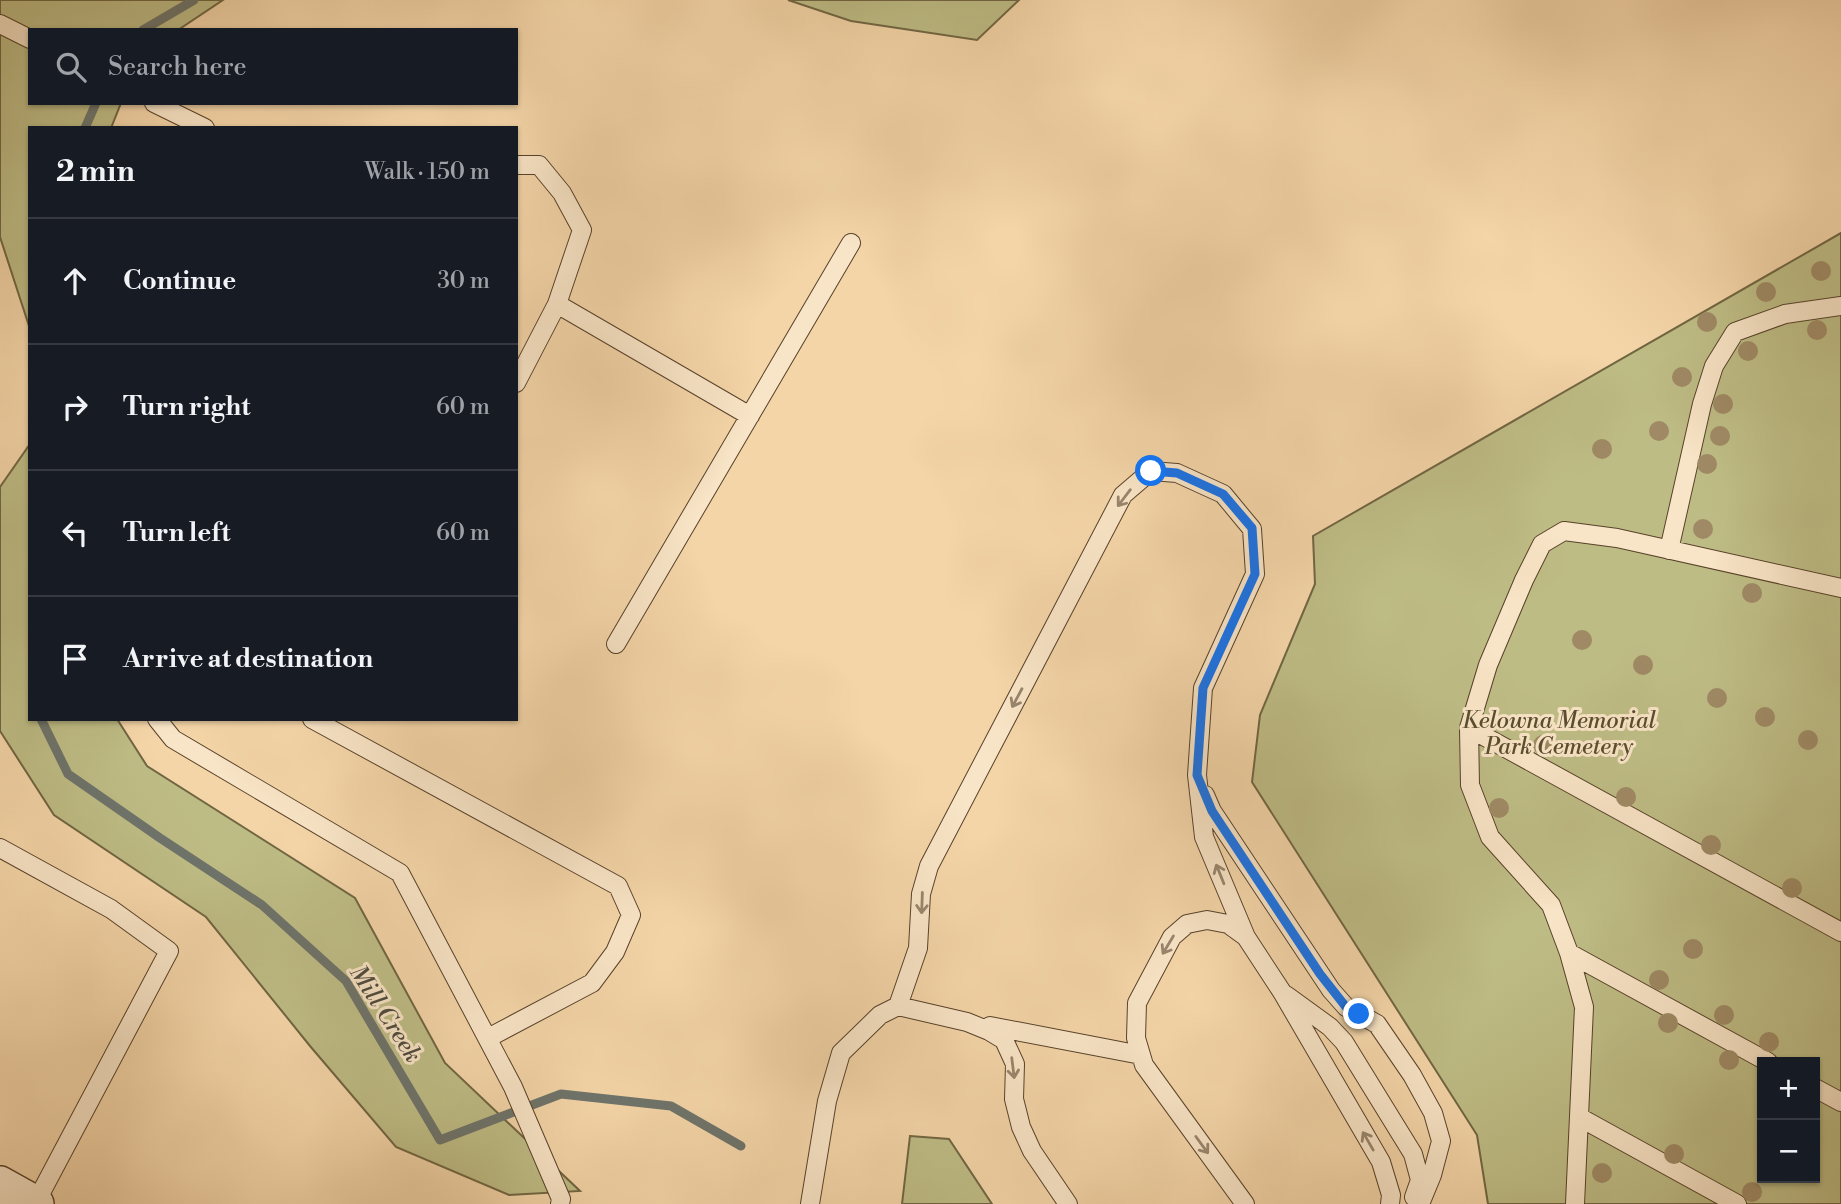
<!DOCTYPE html>
<meta charset="utf-8">
<style>
body{margin:0;font-family:"Libre Bodoni",serif;background:#20242c;color:#f1f3f6}
.controls{position:absolute;right:21px;bottom:21px;display:grid;overflow:hidden;border-radius:0px;box-shadow:0 2px 5px #0004}
.controls button{width:63px;height:63px;display:grid;place-items:center;padding:0;border:0;border-bottom:2px solid #363941;background:#171b24;color:#f1f3f6;font:35px sans-serif}
.stop{position:absolute;width:21px;height:21px;margin:-16px;border:5px solid #1a73e8;border-radius:50%;background:#fff}
.stop.end{background:#1a73e8;border-color:#fff;box-shadow:0 2px 7px #0008}
.list{margin:0;padding:0;list-style:none}
h2{display:flex;justify-content:space-between;align-items:center;height:91px;margin:0;padding:0 28px;font-size:30px}
h2 small{font-size:23px;font-weight:400;color:#9ea1a6}
.list li{display:grid;grid-template-columns:46px 1fr auto;gap:21px;align-items:center;box-sizing:border-box;height:126px;padding:0 28px;border-top:2px solid #363941}
.list b{display:block;font-size:26px;white-space:nowrap}
.list em{font-size:23px;font-style:normal;color:#9ea1a6}
.icon{flex:none;width:38px;height:38px;fill:none;stroke:currentColor;stroke-width:2;stroke-linecap:round;stroke-linejoin:round}
.map{position:relative;flex:none;width:1841px;height:1204px;overflow:hidden}
.search{position:absolute;background:#171b24;box-shadow:0 2px 5px #0004;left:28px;top:28px;width:490px;height:77px;display:flex;align-items:center;gap:18px;box-sizing:border-box;padding:0 24px;border-radius:0px;color:#9ea1a6;font-size:26px}
.panel{position:absolute;background:#171b24;box-shadow:0 2px 5px #0004;left:28px;top:126px;width:490px;height:595px;border-radius:0px}
.map>svg:first-child{display:block}
.green{fill:#bebc85;stroke:#716642;stroke-width:2;fill-rule:evenodd}
.lines{fill:none;stroke-linecap:round;stroke-linejoin:round}
.stream{stroke:#6e746b;stroke-width:9}
.lane-casing{stroke:#58422a;stroke-width:20}
.street-casing{stroke:#58422a;stroke-width:38}
.lane{stroke:#f8e4c6;stroke-width:18}
.street{stroke:#f8e4c6;stroke-width:35}
.tree{fill:#9f8a65}
.oneway{stroke:#99856d}
.route{stroke:#1a73e8;stroke-width:9}
.labels{text-anchor:middle;dominant-baseline:central;stroke-width:6;stroke-linejoin:round;paint-order:stroke}
.park-label{font-size:23px;font-style:italic;fill:#5a4d2f;stroke:#f8e4c6}
.water-label{font-size:24px;font-style:italic;fill:#4f4b3e;stroke:#f8e4c6}
</style>
<div class="map">
<svg width="1841" height="1204" viewBox="0 0 1841 1204">
<rect width="100%" height="100%" fill="#f4d5a8"/>
<filter id="stains"><feTurbulence type="fractalNoise" baseFrequency=".00286" numOctaves="4"/><feColorMatrix values="0 0 0 0 .2 0 0 0 0 .09 0 0 0 0 .02 0 0 0 .5 -.17"/></filter>
<radialGradient id="worn" r=".72"><stop offset=".6" stop-color="#630" stop-opacity="0"/><stop offset="1" stop-color="#630" stop-opacity=".3"/></radialGradient>
<path class="green" d="M0 0H223L178 30H30V103H121L111 128H30V329L0 237Z
M788 0H1019L977 40 851 21Z
M1841 233V1204H1488L1477 1135 1252 782 1260 715 1315 584 1313 536ZM1762 1062H1815V1178H1762Z
M30 444V719H117L147 766 355 898 445 1063 580 1191 509 1195 396 1147 310 1046 206 917 54 815 0 731V487Z
M910 1136 949 1139 992 1204H902Z"/>
<g class="lines">
<path class="stream" d="M143 30 194 0
M85 128 96 103
M41 719 68 774 160 838 262 905 346 981 440 1140 561 1094 671 1106 741 1146"/>
<g class="lane-casing">
<path id="lane" d="M0 24 30 39
M154 103 205 128
M516 165H539L562 193 582 230 557 304 516 383
M557 304 750 416
M1669 550 1702 404 1714 366 1735 332 1785 314 1841 306
M616 644 851 243
M157 719 173 739 400 873 513 1087 561 1199 560 1204
M312 719 618 886 631 915 615 952 592 983 488 1038
M1469 728 1841 932
M1205 795 1212 811 1331 990 1346 1007 1377 1024 1412 1075 1433 1113 1441 1141 1432 1175 1420 1204
M0 848 111 909 169 951 35 1204
M1569 953 1768 1062
M1286 995 1330 1027 1344 1042 1413 1154 1420 1180 1414 1197
M898 1006 918 948 921 894 929 866 1123 495 1151 471 1177 473 1223 494 1252 529 1255 574 1203 688 1197 775 1204 837 1246 937 1282 992 1381 1162 1391 1195 1390 1204
M990 1026 1141 1055
M1815 1088 1841 1102
M1579 1117 1737 1204
M810 1204 827 1101 841 1053 880 1015 898 1006 967 1022 989 1031 1004 1040 1015 1064 1014 1099 1021 1127 1032 1151 1068 1204
M1245 1204 1144 1065 1136 1038 1137 1003 1172 937 1187 924 1207 920 1228 924 1246 937
M1575 1204 1584 1007 1569 953 1551 905 1490 837 1470 785 1469 728 1488 665 1524 580 1542 544 1564 531 1617 538 1841 588"/>
</g>
<g class="street-casing">
<path id="street" d="M0 1184 36 1204"/>
</g>
<use href="#lane" class="lane"/>
<use href="#street" class="street"/>
</g>
<g class="tree">
<circle cx="1821" cy="271" r="10"/>
<circle cx="1766" cy="292" r="10"/>
<circle cx="1707" cy="322" r="10"/>
<circle cx="1817" cy="330" r="10"/>
<circle cx="1748" cy="351" r="10"/>
<circle cx="1682" cy="377" r="10"/>
<circle cx="1723" cy="404" r="10"/>
<circle cx="1659" cy="431" r="10"/>
<circle cx="1720" cy="436" r="10"/>
<circle cx="1602" cy="449" r="10"/>
<circle cx="1707" cy="464" r="10"/>
<circle cx="1703" cy="529" r="10"/>
<circle cx="1752" cy="593" r="10"/>
<circle cx="1582" cy="640" r="10"/>
<circle cx="1643" cy="665" r="10"/>
<circle cx="1717" cy="698" r="10"/>
<circle cx="1765" cy="717" r="10"/>
<circle cx="1808" cy="740" r="10"/>
<circle cx="1543" cy="745" r="10"/>
<circle cx="1626" cy="797" r="10"/>
<circle cx="1499" cy="808" r="10"/>
<circle cx="1711" cy="845" r="10"/>
<circle cx="1792" cy="888" r="10"/>
<circle cx="1693" cy="949" r="10"/>
<circle cx="1659" cy="980" r="10"/>
<circle cx="1724" cy="1015" r="10"/>
<circle cx="1668" cy="1023" r="10"/>
<circle cx="1769" cy="1042" r="10"/>
<circle cx="1729" cy="1060" r="10"/>
<circle cx="1674" cy="1154" r="10"/>
<circle cx="1602" cy="1173" r="10"/>
<circle cx="1752" cy="1192" r="10"/>
</g>
<defs><path id="oneway-shaft" d="M-6 0H5M1.5-3L5.5 0L1.5 3" fill="none" stroke-width="1.6" stroke-linecap="round" stroke-linejoin="round" transform="scale(1.75)"/></defs>
<g class="oneway">
<use href="#oneway-shaft" transform="translate(1124 498) rotate(127)"/>
<use href="#oneway-shaft" transform="translate(1017 698) rotate(118)"/>
<use href="#oneway-shaft" transform="translate(1220 874) rotate(-112)"/>
<use href="#oneway-shaft" transform="translate(922 903) rotate(92)"/>
<use href="#oneway-shaft" transform="translate(1168 945) rotate(121)"/>
<use href="#oneway-shaft" transform="translate(1013 1068) rotate(83)"/>
<use href="#oneway-shaft" transform="translate(1368 1141) rotate(-120)"/>
<use href="#oneway-shaft" transform="translate(1202 1145) rotate(54)"/>
</g>
<g class="lines">
<path class="route" d="M1151 471 1177 473 1223 494 1252 528 1255 574 1203 688 1197 775 1212 811 1320 974 1346 1007 1359 1014"/>
</g>
<g class="labels">
<g class="park-label">
<text x="1559" y="721">Kelowna Memorial<tspan x="1559" dy="26">Park Cemetery</tspan></text>
</g>
<g class="water-label">
<text transform="translate(385 1014) rotate(57)">Mill Creek</text>
</g>
</g>
<rect width="100%" height="100%" filter="url(#stains)"/>
<rect width="100%" height="100%" fill="url(#worn)"/>
</svg>
<div class="controls">
<button>+</button>
<button>−</button>
</div>
<div class="stop" style="left:1151px;top:471px"></div>
<div class="stop end" style="left:1359px;top:1014px"></div>
<div class="search"><svg class="icon" aria-label="search" viewBox="0 0 24 24"><circle cx="10" cy="10" r="6"/><path d="M15 15l6 6"/></svg>Search here</div>
<section class="panel">
<h2>2 min<small>Walk · 150 m</small></h2>
<ul class="list">
<li><svg class="icon" aria-label="ahead" viewBox="0 0 24 24"><path d="M12 20V5M6 11l6-6 6 6"/></svg><div><b>Continue</b></div><em>30 m</em></li>
<li><svg class="icon" aria-label="right" viewBox="0 0 24 24"><path d="M7 20v-9h11M14 6l5 5-5 5"/></svg><div><b>Turn right</b></div><em>60 m</em></li>
<li><svg class="icon" aria-label="left" viewBox="0 0 24 24"><path d="M17 20v-9H6M10 6l-5 5 5 5"/></svg><div><b>Turn left</b></div><em>60 m</em></li>
<li><svg class="icon" aria-label="arrive" viewBox="0 0 24 24"><path d="M6 21V4h12l-3 4 3 4H6"/></svg><div><b>Arrive at destination</b></div></li>
</ul>
</section>
</div>
